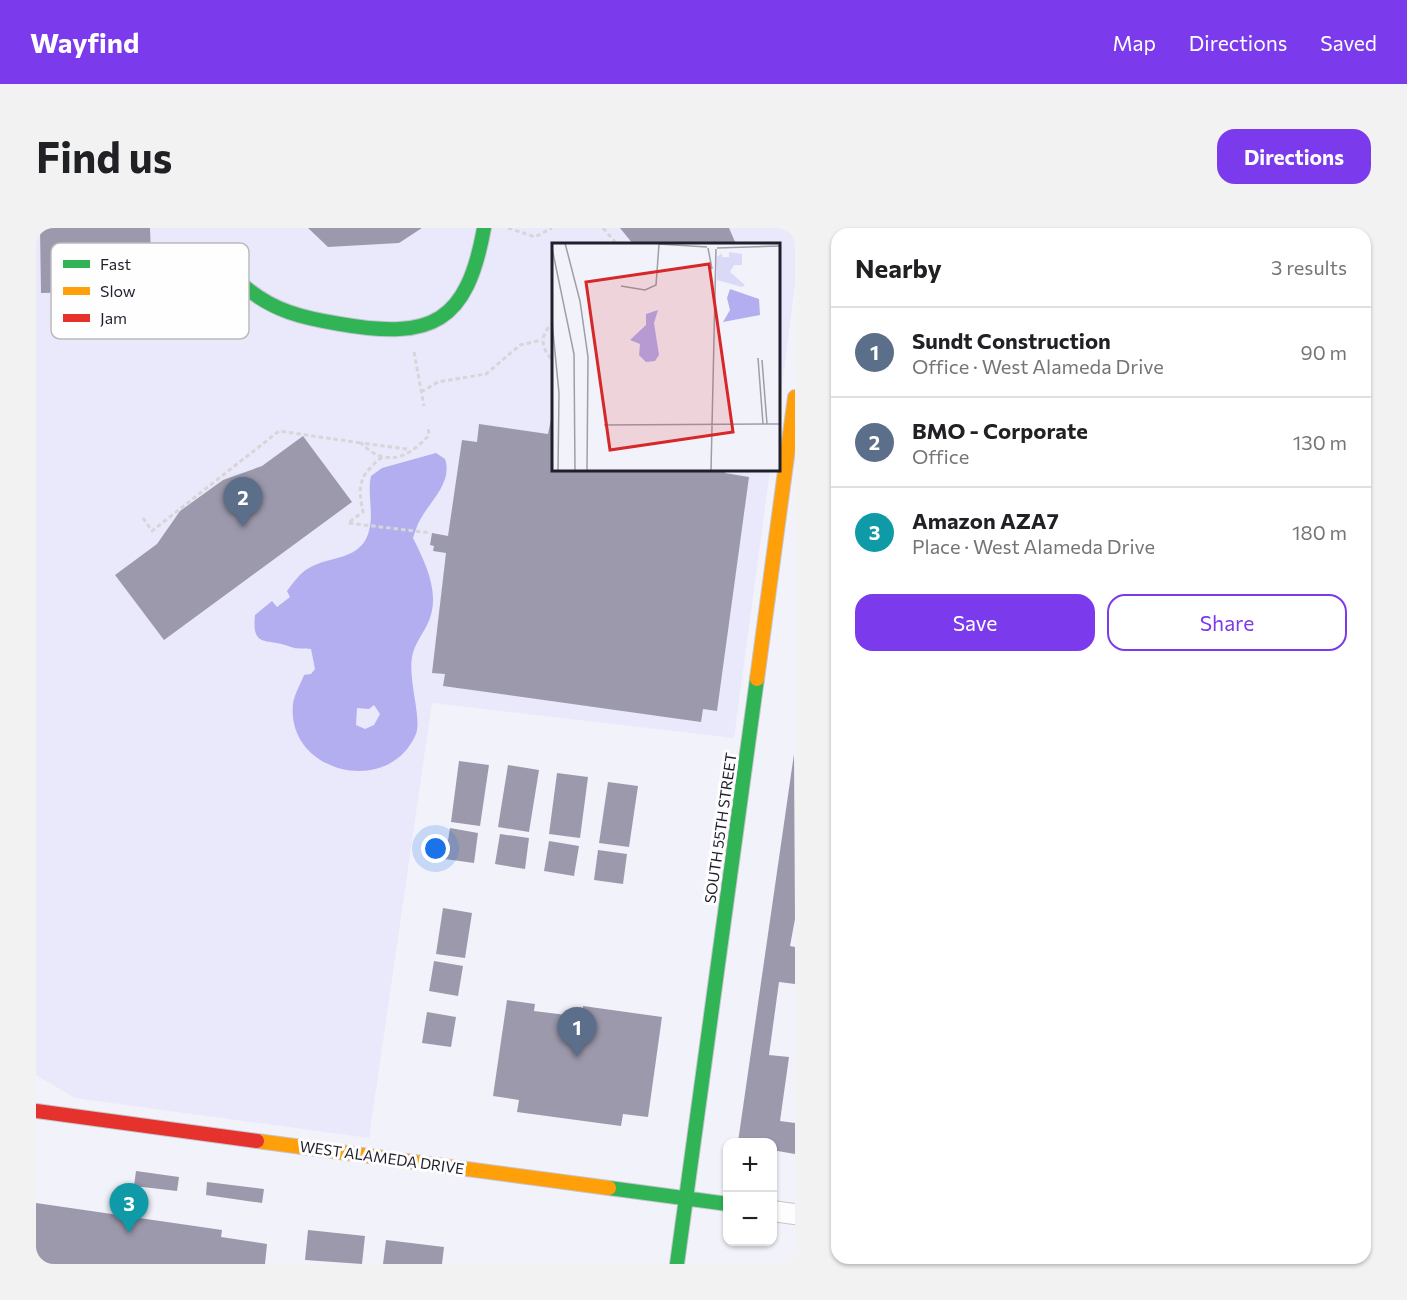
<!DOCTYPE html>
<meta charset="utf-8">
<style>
body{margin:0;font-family:Commissioner,sans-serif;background:#f2f2f2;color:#202124}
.controls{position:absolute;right:18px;bottom:18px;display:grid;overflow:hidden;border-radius:12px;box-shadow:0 2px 4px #0004}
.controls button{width:54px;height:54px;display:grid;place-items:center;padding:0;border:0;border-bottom:2px solid #e0e0e0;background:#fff;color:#202124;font:30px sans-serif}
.you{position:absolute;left:400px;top:621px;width:21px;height:21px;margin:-15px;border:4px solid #fff;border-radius:50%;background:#1a73e8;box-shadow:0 0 0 9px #1a73e833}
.badge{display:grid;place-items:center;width:39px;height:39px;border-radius:50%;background:#7c3aed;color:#fff;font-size:20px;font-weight:700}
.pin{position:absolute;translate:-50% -50px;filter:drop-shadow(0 2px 3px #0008)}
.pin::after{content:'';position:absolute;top:32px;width:21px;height:18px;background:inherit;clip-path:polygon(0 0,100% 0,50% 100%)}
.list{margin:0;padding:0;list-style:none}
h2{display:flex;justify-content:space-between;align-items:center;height:78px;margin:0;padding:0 24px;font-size:26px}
h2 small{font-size:20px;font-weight:400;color:#757577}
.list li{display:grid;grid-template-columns:39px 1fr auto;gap:18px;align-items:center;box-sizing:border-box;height:90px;padding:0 24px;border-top:2px solid #e0e0e0}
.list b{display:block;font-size:22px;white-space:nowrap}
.list p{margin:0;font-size:20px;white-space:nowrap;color:#757577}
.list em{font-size:20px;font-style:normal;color:#757577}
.actions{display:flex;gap:12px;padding:18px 24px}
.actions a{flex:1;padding:14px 0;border:2px solid #7c3aed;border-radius:18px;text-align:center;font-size:21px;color:#7c3aed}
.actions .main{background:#7c3aed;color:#fff}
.map{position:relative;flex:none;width:759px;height:1036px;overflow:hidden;border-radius:18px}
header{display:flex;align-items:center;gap:36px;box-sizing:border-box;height:84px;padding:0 30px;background:#7c3aed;color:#fff}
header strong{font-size:28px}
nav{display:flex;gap:33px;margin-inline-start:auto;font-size:21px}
.intro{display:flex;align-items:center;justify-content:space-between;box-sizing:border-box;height:144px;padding:0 36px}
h1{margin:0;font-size:42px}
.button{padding:15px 27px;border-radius:18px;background:#7c3aed;color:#fff;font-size:21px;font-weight:700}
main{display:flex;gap:36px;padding:0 36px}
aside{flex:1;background:#fff;border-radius:18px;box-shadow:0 2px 4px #0004}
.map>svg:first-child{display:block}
.built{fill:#e9e9fb}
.water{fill:#b3aef0;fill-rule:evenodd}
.building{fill:#9c99ad}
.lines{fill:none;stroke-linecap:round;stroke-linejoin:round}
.street-casing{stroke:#c5c5d0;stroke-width:22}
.fast-casing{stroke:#c5c5d0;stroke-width:16}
.slow-casing{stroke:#c5c5d0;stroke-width:16}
.jam-casing{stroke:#c5c5d0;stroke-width:16}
.path{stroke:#d6d6d9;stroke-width:3;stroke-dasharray:4.5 3;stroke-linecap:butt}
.street{stroke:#fdfdfe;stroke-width:20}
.fast{stroke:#30b455;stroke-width:14}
.slow{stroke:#ff9f0a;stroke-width:14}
.jam{stroke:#e5322d;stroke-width:14}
.labels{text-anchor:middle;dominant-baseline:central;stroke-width:6;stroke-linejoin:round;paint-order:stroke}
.street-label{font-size:15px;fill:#201f2c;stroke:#fefefe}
.inset-road{fill:none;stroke:#9e9ea8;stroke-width:1.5}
.view{fill:#d62828;fill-opacity:0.15;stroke:#d62828;stroke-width:3}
.inset-edge{fill:none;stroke:#201f2c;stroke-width:3}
.key{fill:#fefefe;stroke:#bbbbbf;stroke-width:1.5}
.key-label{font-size:16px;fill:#201f2c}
</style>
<header>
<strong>Wayfind</strong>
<nav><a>Map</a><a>Directions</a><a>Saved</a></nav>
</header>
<div class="intro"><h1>Find us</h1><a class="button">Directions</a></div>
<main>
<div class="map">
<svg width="759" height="1036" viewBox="0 0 759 1036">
<rect width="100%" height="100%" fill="#f2f2fa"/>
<path class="built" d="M0 0H759V56L743 181 742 16H518V242H734L698 510 396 475 333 910 39 870 0 847Z"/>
<path class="water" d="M400 225 409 231C417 254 394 273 384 292 381 297 379 304 377 310 390 336 406 368 391 397 385 409 379 415 376 429 372 453 386 491 380 506 353 570 250 545 257 476 258 467 265 455 268 447L275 446 279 441 275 421C259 420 264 422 249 417 227 411 216 418 219 387L236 373 241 379 254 369 251 363C257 355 264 345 273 340 295 327 325 333 333 303 338 284 331 266 335 248L346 240ZM338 477 344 486 338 497 329 501 320 497 321 480 333 481Z"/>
<path class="building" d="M4 0H114L116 52H97V63L5 65Z
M272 0H386L363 15 292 19Z
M584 0H693L700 16H597Z
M515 191H518V242H689V245L713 249 681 483 667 481 665 494 407 458 409 446 396 445 410 325 397 323 398 318 394 317 396 305 412 308 426 212 441 214 443 196 512 206Z
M267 208 316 274 128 412 79 347 121 316 144 283 187 252 226 238Z
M758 526 759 691 754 718 759 719V756L743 754 733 827 753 829 744 893 759 895V926L736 922V914H702Z
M423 533 453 537 444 598 415 594Z
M472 537 503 542 493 604 462 599Z
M521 545 552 549 544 610 513 606Z
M572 554 602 558 593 619 563 615Z
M414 600 442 605 438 635 409 631Z
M464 606 493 610 489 641 459 636Z
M513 613 543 618 538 648 508 643Z
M562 622 591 626 587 656 558 652Z
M407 680 436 685 429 730 400 726Z
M398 733 427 738 422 768 393 763Z
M471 772 499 776 498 783 546 789 547 778 626 789 612 889 587 886 585 898 481 884 483 872 457 868Z
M391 784 420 789 415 819 386 815Z
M100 943 143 949 141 963 98 958Z
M171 954 228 961 226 975 170 967Z
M0 975 186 1002 185 1009 231 1016 229 1036H0Z
M272 1002 329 1008 326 1036 269 1032Z
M350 1012 408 1019 406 1036H347Z"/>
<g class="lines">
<g class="street-casing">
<path id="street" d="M736 983 759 986"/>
</g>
<g class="fast-casing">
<path id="fast" d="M208 58C237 83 267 90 304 96 396 112 431 95 448 0
M573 960 692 976
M641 1036 721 451"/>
</g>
<g class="slow-casing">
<path id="slow" d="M721 451 759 169
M221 913 573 960"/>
</g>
<g class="jam-casing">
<path id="jam" d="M0 883 221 913"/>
</g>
<path class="path" d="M472 0 499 9 516 0
M567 0 581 16
M518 94C503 106 504 121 518 133
M378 124 388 178
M385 164 402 154 450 146 484 117 506 112
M371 221 325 215C349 240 373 230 393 207L392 198
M346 229C324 247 321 256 327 284L312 295 395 305
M107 290 116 303 243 203 325 215"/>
<use href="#street" class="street"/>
<use href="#fast" class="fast"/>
<use href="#slow" class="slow"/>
<use href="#jam" class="jam"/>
</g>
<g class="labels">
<g class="street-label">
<text transform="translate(684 600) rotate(-82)">SOUTH 55TH STREET</text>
<text transform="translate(346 929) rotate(8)">WEST ALAMEDA DRIVE</text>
</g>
</g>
<g transform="translate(516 15)">
<rect width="228" height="228" fill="#f2f2fa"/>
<path d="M177 9 190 11V22H182L178 29 193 42 190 44 165 37V14L170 10V14H177Z" fill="#dadaf8"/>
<path d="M178 46 207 56 208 72 171 79 178 67 175 55ZM106 67 102 80 107 112 103 118 94 119 87 112 88 101 78 97 94 82V71Z" fill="#b3aef0"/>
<path class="inset-road" d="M13 0 28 58 36 114 35 228M0 5 22 111 23 228M156 5 160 26M165 5 228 3M69 43 93 47 104 42 107 1 155 4M0 79 7 150 6 228M206 115 211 181M210 117 215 181M52 182 228 181M159 228 164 6"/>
<path class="view" d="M157 21 181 189 58 207 34 39Z"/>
<rect width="228" height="228" class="inset-edge"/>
</g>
<rect x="15" y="15" width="198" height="96" rx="9" class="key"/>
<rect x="27" y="32" width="27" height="8" fill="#30b455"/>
<rect x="27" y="59" width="27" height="8" fill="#ff9f0a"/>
<rect x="27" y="86" width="27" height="8" fill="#e5322d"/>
<g class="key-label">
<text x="64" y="42">Fast</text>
<text x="64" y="69">Slow</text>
<text x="64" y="96">Jam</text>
</g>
</svg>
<div class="controls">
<button>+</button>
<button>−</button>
</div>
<div class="you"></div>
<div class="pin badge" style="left:541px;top:829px;background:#5c6f8a">1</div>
<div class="pin badge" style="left:207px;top:299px;background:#5c6f8a">2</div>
<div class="pin badge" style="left:93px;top:1005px;background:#0f9aa8">3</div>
</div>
<aside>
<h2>Nearby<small>3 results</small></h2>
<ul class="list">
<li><span class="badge" style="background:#5c6f8a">1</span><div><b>Sundt Construction</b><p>Office · West Alameda Drive</p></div><em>90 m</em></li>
<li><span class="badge" style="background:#5c6f8a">2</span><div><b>BMO - Corporate</b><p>Office</p></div><em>130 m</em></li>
<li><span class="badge" style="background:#0f9aa8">3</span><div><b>Amazon AZA7</b><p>Place · West Alameda Drive</p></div><em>180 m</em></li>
</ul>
<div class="actions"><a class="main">Save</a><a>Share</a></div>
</aside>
</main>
